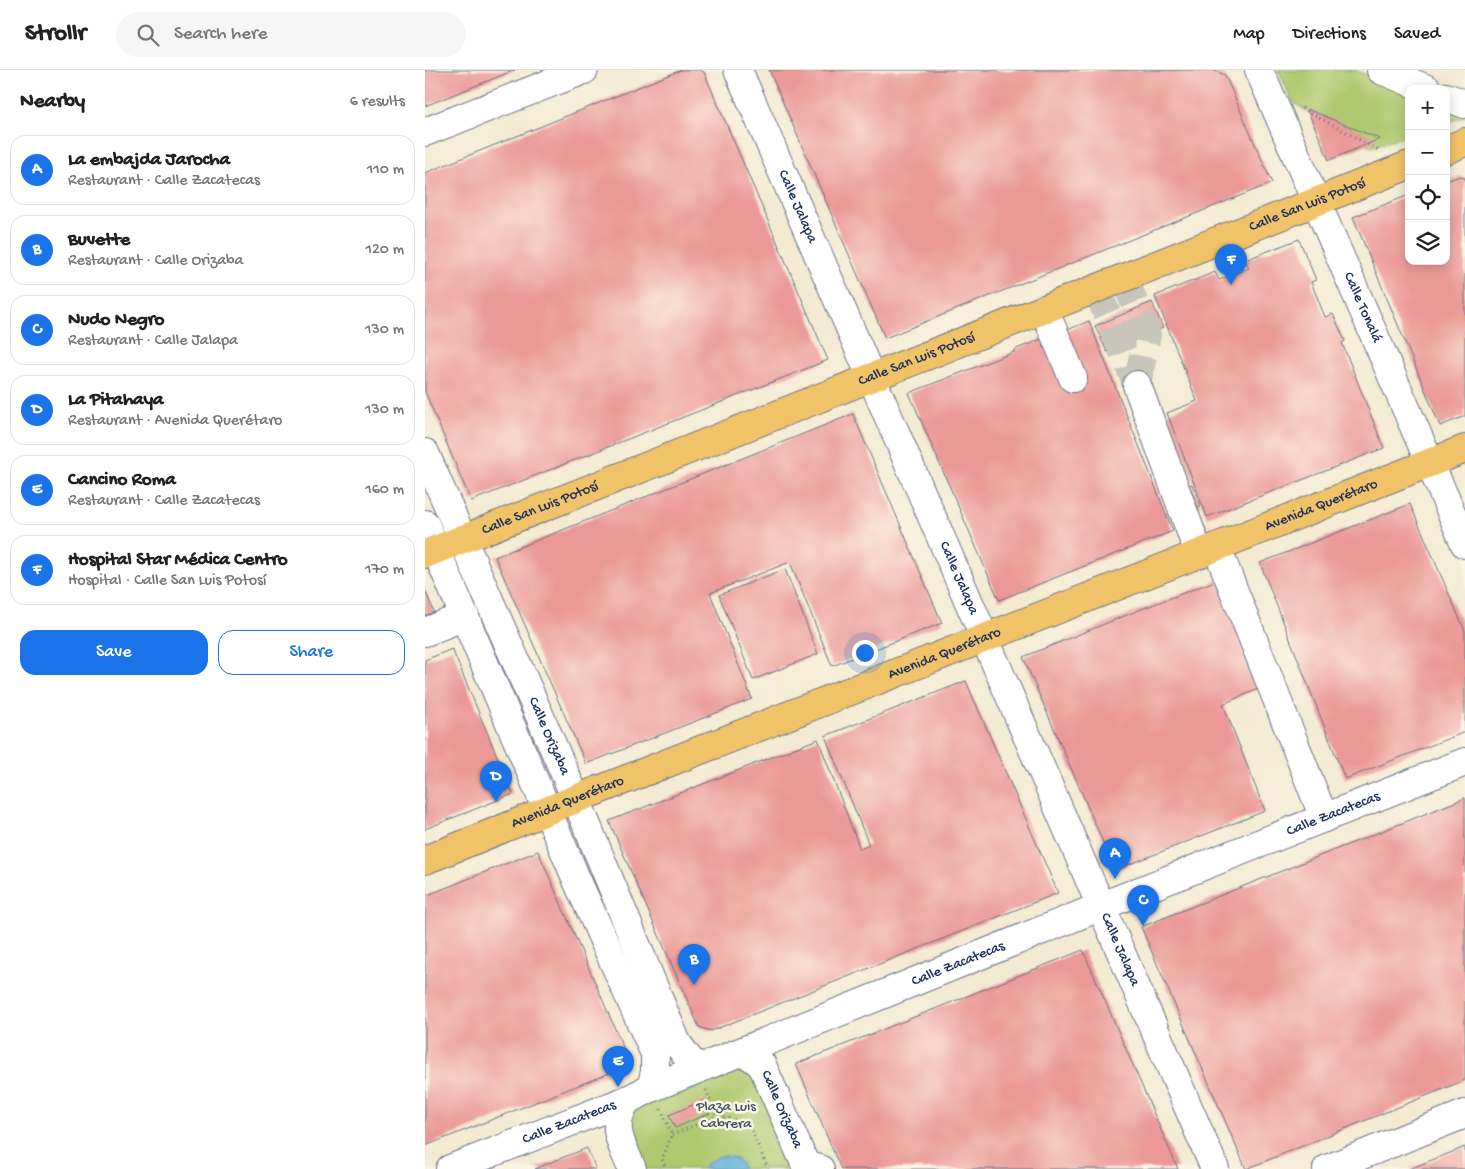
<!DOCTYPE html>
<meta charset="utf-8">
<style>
body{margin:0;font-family:"Gochi Hand",sans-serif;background:#f6f6f6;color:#202124}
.controls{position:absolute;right:15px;top:15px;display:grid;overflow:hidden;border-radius:10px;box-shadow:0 2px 12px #0003}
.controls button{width:45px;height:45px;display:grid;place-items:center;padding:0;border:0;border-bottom:1px solid #e0e0e0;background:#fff;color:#202124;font:25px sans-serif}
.you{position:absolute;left:439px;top:582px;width:18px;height:18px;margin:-12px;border:4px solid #fff;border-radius:50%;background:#1a73e8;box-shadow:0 0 0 8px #1a73e833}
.badge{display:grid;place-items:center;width:32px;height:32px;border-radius:50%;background:#1a73e8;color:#fff;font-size:16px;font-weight:700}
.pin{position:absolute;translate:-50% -41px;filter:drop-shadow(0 1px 2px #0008)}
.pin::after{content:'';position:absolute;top:26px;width:18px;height:15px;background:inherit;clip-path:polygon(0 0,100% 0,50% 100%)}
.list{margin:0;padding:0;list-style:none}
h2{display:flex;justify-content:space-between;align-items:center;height:65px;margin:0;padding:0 20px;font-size:21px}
h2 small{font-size:16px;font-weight:400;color:#757577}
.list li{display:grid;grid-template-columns:32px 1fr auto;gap:15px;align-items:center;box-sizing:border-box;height:70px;margin:0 10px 10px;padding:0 10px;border:1px solid #e0e0e0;border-radius:15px}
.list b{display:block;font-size:19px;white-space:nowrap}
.list p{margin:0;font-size:16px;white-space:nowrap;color:#757577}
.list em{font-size:16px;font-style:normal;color:#757577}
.actions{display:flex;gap:10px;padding:15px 20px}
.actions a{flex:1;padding:11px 0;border:1px solid #1a73e8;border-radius:15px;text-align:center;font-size:18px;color:#1a73e8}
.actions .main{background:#1a73e8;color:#fff}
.icon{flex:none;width:28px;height:28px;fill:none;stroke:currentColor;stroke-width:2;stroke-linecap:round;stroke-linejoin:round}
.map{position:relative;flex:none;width:1040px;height:1099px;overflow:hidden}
header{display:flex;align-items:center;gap:30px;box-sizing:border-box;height:70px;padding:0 25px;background:#fff;border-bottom:1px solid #e0e0e0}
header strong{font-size:24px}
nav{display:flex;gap:28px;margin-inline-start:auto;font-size:18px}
.search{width:350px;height:45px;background:#f6f6f6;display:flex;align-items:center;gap:12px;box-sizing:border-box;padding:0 18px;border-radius:28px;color:#757577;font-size:19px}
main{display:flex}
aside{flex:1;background:#fff}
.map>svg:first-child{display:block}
.green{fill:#afc96e;stroke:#657c66}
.water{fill:#63b1dc;stroke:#3f709d}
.building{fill:#eb9996}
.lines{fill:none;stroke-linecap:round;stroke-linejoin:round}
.minor-tunnel{stroke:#c8c5ba;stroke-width:28;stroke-dasharray:28 14;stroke-linecap:butt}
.minor-casing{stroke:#677086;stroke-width:30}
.major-casing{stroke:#677086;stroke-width:30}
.path{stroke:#677086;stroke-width:3;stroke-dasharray:1 4;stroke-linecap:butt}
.minor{stroke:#fff;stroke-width:28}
.major{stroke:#f1c369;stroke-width:28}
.labels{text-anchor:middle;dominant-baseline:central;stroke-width:5;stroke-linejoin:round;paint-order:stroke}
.street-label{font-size:15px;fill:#1b2f5e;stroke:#fcf5e5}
.park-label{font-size:15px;fill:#405662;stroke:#fcf5e5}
</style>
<header>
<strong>Strollr</strong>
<div class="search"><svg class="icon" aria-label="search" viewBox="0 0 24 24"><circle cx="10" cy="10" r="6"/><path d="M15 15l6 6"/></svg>Search here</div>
<nav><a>Map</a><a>Directions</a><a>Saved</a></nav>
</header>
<main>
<aside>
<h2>Nearby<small>6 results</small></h2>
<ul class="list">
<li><span class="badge">A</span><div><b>La embajda Jarocha</b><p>Restaurant · Calle Zacatecas</p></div><em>110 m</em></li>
<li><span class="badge">B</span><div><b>Buvette</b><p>Restaurant · Calle Orizaba</p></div><em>120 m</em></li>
<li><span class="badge">C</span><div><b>Nudo Negro</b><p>Restaurant · Calle Jalapa</p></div><em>130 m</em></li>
<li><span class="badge">D</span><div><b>La Pitahaya</b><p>Restaurant · Avenida Querétaro</p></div><em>130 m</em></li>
<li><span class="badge">E</span><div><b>Cancino Roma</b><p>Restaurant · Calle Zacatecas</p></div><em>160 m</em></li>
<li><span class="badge">F</span><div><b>Hospital Star Médica Centro</b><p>Hospital · Calle San Luis Potosí</p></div><em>170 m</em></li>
</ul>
<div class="actions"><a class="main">Save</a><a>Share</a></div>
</aside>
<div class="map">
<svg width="1040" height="1099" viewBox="0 0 1040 1099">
<rect width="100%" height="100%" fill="#fcf5e5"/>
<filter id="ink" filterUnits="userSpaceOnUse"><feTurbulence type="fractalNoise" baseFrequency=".02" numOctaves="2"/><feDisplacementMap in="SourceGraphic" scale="10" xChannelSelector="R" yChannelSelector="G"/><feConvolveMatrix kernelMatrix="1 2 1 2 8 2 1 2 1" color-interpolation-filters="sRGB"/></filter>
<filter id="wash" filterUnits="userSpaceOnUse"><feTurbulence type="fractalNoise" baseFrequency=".0096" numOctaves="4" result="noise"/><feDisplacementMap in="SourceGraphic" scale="20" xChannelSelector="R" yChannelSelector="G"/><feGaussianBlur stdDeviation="1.12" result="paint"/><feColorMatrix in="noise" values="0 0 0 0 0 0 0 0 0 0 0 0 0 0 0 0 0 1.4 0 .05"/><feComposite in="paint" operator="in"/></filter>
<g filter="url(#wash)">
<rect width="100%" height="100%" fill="#f3ead1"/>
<path class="green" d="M853 0H930L984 22V65L947 77 868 33Z
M1021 38 1040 47 1021 53Z
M313 983 395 1099H207L194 1042Z"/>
<path class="water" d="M295 1086C306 1086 315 1087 318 1099H278L282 1093Z"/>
<g id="blocks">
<path class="building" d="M0 0H90L0 36Z
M256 0H275L279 2 403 290 46 431 0 322V103Z
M344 0H788L800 5 847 113 460 268Z
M882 39 955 69 904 90Z
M1035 106 1040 108V346L1015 356 928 147 984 125V191H1021V111Z
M874 169 891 210 886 212 900 247 908 244 920 271 917 273 959 378 782 447 742 343 772 331 730 226 790 202 794 210 824 198 820 190Z
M727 232 738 258 682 282 670 256Z
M664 251 748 461 574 530 484 323 589 282V280L629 264 635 263Z
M428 344 517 553 407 596 365 492 285 523 327 629 161 694 70 487Z
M767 414 776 436 761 441 752 419Z
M985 434 1040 561V662L920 709 835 493Z
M360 499 393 584 328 610 294 525Z
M795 509 838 617 798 634 840 741 690 800 598 587 714 540Z
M0 520 9 542 0 546Z
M27 579 88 724 0 759V590Z
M541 611 633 823 286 961 274 957 184 751 393 669 435 779 444 775 400 666Z
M1040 728V1010L821 1099 716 857Z
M113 781 201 984 197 998 0 1076V826Z
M658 880 753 1099H416L371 994Z
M280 1030 285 1043 250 1058 244 1045Z
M1040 1077V1099H984Z
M162 1078 171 1099H110L129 1091Z"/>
</g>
</g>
<g filter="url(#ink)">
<use href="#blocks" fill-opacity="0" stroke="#677086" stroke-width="1"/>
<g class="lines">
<path class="minor-tunnel" d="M699 207 722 265 712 315
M671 218 712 315"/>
<g class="minor-casing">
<g id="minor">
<path id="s1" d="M313 0 790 1099"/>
<path id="s2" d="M834 0 1040 474"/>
<path d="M956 0 1002 19"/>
<path d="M1021 27 1040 34"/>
<path d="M0 62 159 0"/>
<path d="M619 239 648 308"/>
<path d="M712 315 774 484"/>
<path id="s3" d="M0 383 151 729 252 973 266 992 277 997"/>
<path d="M0 454 154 815 230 984V1002L226 1018"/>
<path d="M792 478 899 748"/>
<path d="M0 562 40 546"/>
<path id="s4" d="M313 983 324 985 337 995 381 1096 395 1099"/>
<path d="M202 1030C184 1058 196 1071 207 1099"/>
<path id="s5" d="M25 1099 202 1030 226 1018 677 836 1040 692"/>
<path d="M902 1099 1040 1044"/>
</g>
</g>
<g class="major-casing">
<g id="major">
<path d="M1021 80 1040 72"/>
<path id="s6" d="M0 484 984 95"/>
<path id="s7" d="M0 790 151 729 1040 379"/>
</g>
</g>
<path class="path" d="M877 38 955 81
M281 1020 292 1046 323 1052 343 1099
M236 1039 247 1065 237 1089 241 1099
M247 1065 292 1046"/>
<use href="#minor" class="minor"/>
<use href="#major" class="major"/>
</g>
</g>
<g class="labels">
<g class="street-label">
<text stroke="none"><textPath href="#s6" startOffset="949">Calle San Luis Potosí</textPath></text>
<text stroke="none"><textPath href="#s1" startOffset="149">Calle Jalapa</textPath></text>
<text stroke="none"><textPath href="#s2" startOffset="259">Calle Tonalá</textPath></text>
<text stroke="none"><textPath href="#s6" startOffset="529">Calle San Luis Potosí</textPath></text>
<text stroke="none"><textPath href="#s7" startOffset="964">Avenida Querétaro</textPath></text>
<text stroke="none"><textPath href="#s6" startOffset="124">Calle San Luis Potosí</textPath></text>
<text stroke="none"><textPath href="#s1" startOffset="554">Calle Jalapa</textPath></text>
<text stroke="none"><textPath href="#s7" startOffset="559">Avenida Querétaro</textPath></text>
<text stroke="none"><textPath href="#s3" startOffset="309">Calle Orizaba</textPath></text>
<text stroke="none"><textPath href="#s7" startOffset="154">Avenida Querétaro</textPath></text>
<text stroke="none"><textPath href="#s5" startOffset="952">Calle Zacatecas</textPath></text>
<text stroke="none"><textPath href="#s1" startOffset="959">Calle Jalapa</textPath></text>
<text stroke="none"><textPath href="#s5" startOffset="548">Calle Zacatecas</textPath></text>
<text stroke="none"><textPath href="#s4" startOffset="76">Calle Orizaba</textPath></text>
<text stroke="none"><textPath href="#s5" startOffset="128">Calle Zacatecas</textPath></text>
</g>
<g class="park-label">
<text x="301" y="1037">Plaza Luis<tspan x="301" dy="17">Cabrera</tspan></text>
</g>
</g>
</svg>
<div class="controls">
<button>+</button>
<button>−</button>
<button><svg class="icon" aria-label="locate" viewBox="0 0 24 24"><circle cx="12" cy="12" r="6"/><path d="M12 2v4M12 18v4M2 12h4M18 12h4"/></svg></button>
<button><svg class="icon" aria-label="layers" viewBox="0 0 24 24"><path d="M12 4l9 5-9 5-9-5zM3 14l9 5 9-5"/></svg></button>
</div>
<div class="you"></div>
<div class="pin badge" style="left:690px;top:809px">A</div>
<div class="pin badge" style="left:269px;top:915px">B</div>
<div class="pin badge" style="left:718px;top:856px">C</div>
<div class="pin badge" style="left:71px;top:732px">D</div>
<div class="pin badge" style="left:193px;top:1017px">E</div>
<div class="pin badge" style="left:806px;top:215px">F</div>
</div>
</main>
